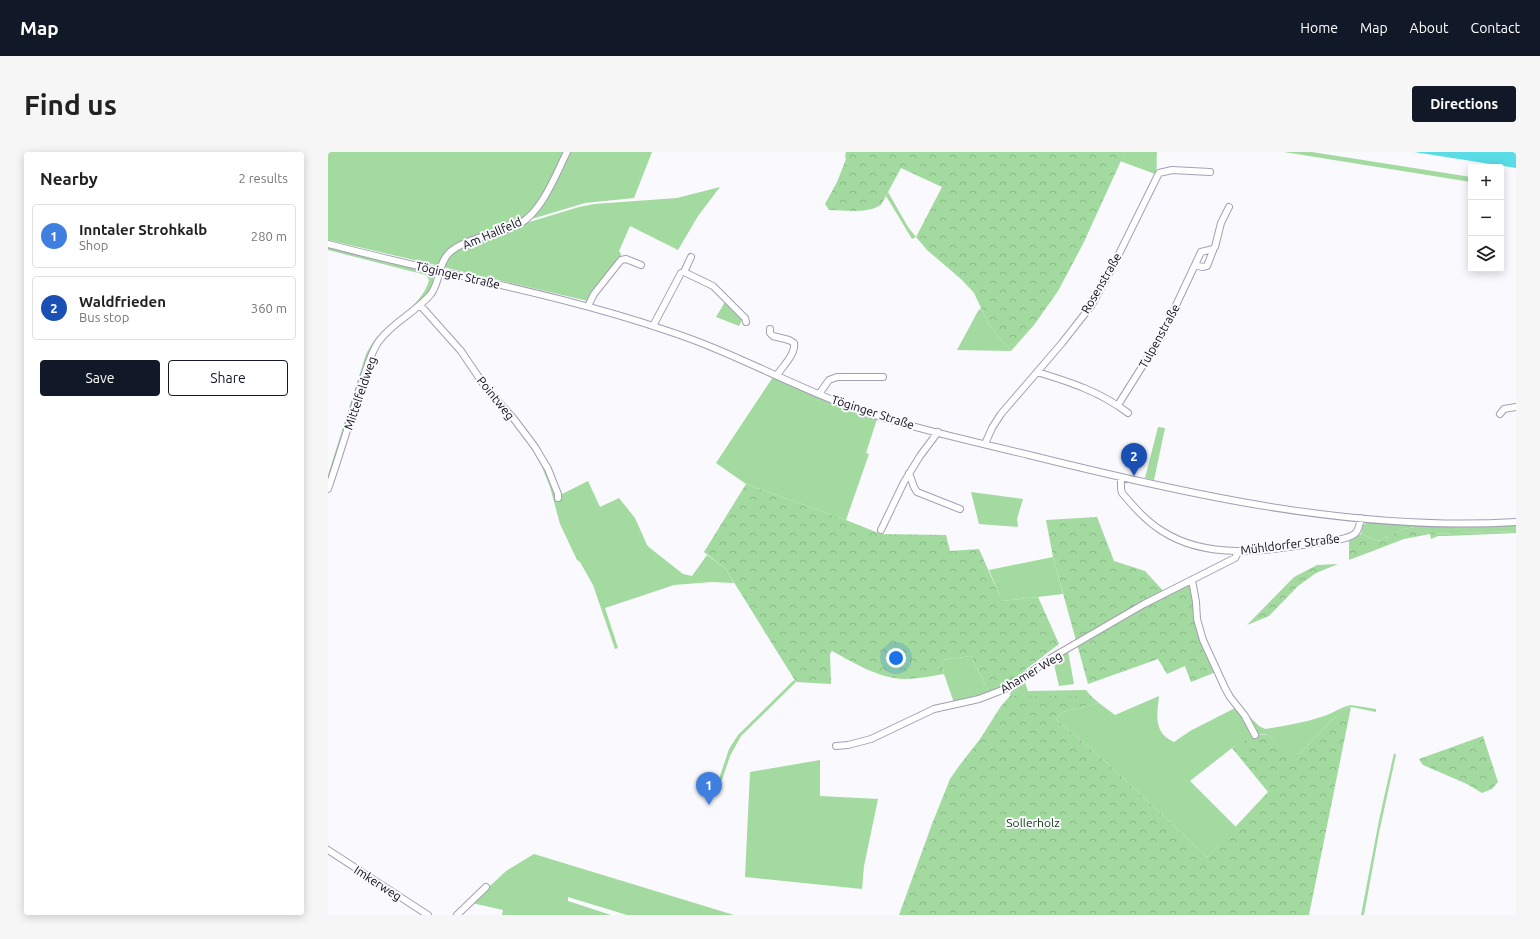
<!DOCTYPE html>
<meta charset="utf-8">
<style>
body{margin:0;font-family:Ubuntu,sans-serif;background:#f6f6f6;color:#222}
.controls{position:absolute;right:12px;top:12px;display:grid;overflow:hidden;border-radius:4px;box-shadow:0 2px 10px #0003}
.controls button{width:36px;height:36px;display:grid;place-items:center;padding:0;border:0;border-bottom:1px solid #e0e0e0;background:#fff;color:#222;font:20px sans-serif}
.you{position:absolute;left:568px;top:506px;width:14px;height:14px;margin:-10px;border:3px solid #fff;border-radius:50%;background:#1a73e8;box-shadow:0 0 0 6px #1a73e833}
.badge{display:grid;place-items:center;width:26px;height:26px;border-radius:50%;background:#111827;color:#fff;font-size:13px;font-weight:700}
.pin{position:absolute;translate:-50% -33px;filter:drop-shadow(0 1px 2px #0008)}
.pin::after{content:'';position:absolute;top:21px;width:14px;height:12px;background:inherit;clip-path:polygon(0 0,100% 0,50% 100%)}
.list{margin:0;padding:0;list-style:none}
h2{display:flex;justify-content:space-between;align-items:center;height:52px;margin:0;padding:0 16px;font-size:17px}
h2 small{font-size:13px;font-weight:400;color:#767676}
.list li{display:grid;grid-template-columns:26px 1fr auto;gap:12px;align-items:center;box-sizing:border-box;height:64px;margin:0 8px 8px;padding:0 8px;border:1px solid #e0e0e0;border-radius:4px}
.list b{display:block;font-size:15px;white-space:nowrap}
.list p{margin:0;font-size:13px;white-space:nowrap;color:#767676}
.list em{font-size:13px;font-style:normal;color:#767676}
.actions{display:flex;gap:8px;padding:12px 16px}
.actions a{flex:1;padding:9px 0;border:1px solid #111827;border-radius:4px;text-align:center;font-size:14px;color:#111827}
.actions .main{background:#111827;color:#fff}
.icon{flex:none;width:22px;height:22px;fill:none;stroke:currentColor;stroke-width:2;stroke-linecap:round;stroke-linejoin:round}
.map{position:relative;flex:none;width:1188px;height:763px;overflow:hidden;border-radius:4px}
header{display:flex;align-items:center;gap:24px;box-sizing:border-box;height:56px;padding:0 20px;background:#111827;color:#fff}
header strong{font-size:19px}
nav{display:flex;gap:22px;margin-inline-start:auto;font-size:14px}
.intro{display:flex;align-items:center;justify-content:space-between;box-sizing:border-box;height:96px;padding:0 24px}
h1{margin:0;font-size:28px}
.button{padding:10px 18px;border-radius:4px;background:#111827;color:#fff;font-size:14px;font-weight:700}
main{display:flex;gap:24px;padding:0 24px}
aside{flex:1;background:#fff;border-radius:4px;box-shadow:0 2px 10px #0003}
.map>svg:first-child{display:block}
.green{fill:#a2da9f}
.forest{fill:url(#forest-crowns)}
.water{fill:#59dce6}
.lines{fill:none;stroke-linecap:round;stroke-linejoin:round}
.minor-casing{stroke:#a59fb5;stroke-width:8}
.minor{stroke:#fff;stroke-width:6}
.labels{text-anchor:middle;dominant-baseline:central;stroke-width:4;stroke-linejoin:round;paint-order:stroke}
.street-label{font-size:12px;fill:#0d0b13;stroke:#faf9fe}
.park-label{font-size:12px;fill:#073509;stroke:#faf9fe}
</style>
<header>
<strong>Map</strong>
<nav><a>Home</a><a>Map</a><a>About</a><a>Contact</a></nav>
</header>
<div class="intro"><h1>Find us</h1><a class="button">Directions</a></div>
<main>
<aside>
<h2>Nearby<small>2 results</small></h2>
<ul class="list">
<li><span class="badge" style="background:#3f7fe0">1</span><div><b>Inntaler Strohkalb</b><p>Shop</p></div><em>280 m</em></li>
<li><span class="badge" style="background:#1a4fb4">2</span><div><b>Waldfrieden</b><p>Bus stop</p></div><em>360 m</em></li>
</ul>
<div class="actions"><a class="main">Save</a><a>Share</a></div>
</aside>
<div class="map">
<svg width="1188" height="763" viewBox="0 0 1188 763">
<defs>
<pattern id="forest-crowns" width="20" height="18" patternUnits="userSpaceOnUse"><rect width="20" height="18" fill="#a2da9f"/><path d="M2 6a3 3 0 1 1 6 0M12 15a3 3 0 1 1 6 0" fill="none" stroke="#8aba88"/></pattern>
</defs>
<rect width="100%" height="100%" fill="#faf9fe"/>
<path class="green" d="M0 0H237C227 20 218 44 202 61 184 80 155 79 133 92 125 96 118 107 112 114L0 88Z
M240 0H324L306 46 257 51 197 69 208 59Z
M797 0H829C828 8 830 15 827 22L792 9Z
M956 0H984L1143 25V30Z
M392 35 370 64 350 98 302 74 291 99 293 102 292 107 260 149 115 115 119 108 128 98 185 75 251 55 266 52 349 46Z
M560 40 580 75 588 85 584 87 558 44Z
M0 95 100 120C125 134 58 175 51 186 46 195 41 215 37 226 25 260 12 295 0 329V323L38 202C41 197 44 191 48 186 65 167 94 154 101 128L98 123 0 98Z
M398 148 415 166 411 174 388 165Z
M653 156 661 173 683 199 629 198 650 159Z
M445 225 505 252 549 267 538 301 541 302 518 368 418 332 388 311Z
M159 240 191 275 207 297 232 343 260 329 272 355 291 346 307 366 319 393 322 396 355 422 364 424 379 403 397 416 406 431 384 430 346 433 277 456 290 496 287 497 265 433 252 410 249 408 232 372 222 335 214 315 200 290Z
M830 275 837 276 826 328 817 326Z
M643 340 695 347 689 367 690 375 651 372Z
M1040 370 1100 373 1075 377 1050 389 1033 382 1035 373Z
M1188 379V381L1119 384H1110L1103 387 1102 382Z
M725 405 735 442 674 449 661 418Z
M740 499 746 532 731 534 725 508Z
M643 504 662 542 626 551 616 522 614 508Z
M466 528 468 530 413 584 402 604 394 628 390 630 401 597 410 583Z
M696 528 700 539 758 538 763 544H682C682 536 690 533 696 528Z
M831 544C829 563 825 581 846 590L862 579 909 555 927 584 904 596 862 629 908 675 879 705 778 610 728 567 735 560 771 551 787 563Z
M1023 553 1048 557V560L1023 555 1012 558 1009 563 972 601C959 605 949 591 940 583L937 582 929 583 915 558 931 574 937 577C956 574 975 571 993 565 1004 562 1012 555 1023 553Z
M1066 601 1068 603 1051 681 1036 763H1033L1051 668Z
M492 608V644L550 647 536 714 534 737 417 725 422 620Z
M206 702 406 763H299L240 745V749L283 763H174L175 758 144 751 178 719Z"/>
<path class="forest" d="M518 0H797L755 92 730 139 706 173 683 199 661 173 646 141 634 128 599 98 588 85 614 35 573 16 553 53C538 62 518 58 501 58L497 52 509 30 518 7 517 4Z
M418 332 518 368 553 382 618 383 622 399 651 397 674 449 710 445 731 492 697 518 695 525 662 542 643 504 614 508 616 522C603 524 589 527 576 527 550 526 526 511 504 499L502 502 503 532 468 530 397 416 376 400Z
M769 365 786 409 817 419 839 443 859 433 863 435 868 464 888 520 863 530 857 514 839 522 830 507 760 532 725 405 718 368Z
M1100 373 1147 374 1188 373V379L1102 382 1076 387 1021 408V389L1033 382 1050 389 1075 377Z
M1010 412 988 421 970 434 941 464 919 473 966 425 989 413Z
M682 544H763L771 551 735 560 728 567 778 610 879 705 940 640 904 596C914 591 928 580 940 583 949 591 959 604 972 601L1009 563 1012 558 1023 555 981 763H571L604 672 622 627 631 614 652 587 673 554Z
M1155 584 1170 630 1164 637 1154 641 1139 632 1095 613 1091 607Z"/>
<path class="water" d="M1086 0H1188V16Z"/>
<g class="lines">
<g class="minor-casing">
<path id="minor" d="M0 92C113 122 229 141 340 179 405 200 464 234 528 257 584 276 643 289 701 303 858 342 1025 380 1188 370
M867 113 874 115 879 114 886 96
M356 120 385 134 417 166 418 170
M92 153 133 199 158 236 186 267 207 295 220 317 230 342V346
M260 154 266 142 293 108 298 107 313 113
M325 174 353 121 356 120 363 105
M442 177V181L445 184 461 188 466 191C468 202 455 214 449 223
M709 220C742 230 773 240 800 261
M491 242 501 228 509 225H555
M790 253 834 183 873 100 885 97 887 95 893 71 901 55
M1172 262 1176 257 1188 255
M657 292 664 276 673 262 734 191 763 154 784 116 831 21 844 18 882 20
M581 321 586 335 589 340 632 357
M793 326V337L794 341C806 355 818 369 834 379 887 413 956 395 1014 387 1029 383 1030 381 1033 366
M0 337C11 305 21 272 31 239 37 223 41 203 51 189 65 170 88 160 103 142 112 130 110 112 121 101 137 86 171 82 191 72 214 60 228 22 239 0
M553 378 576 330 592 304 610 280
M864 428 868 450 869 467 875 488 897 536 902 545 917 564 927 583
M508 594 520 593 543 587 606 557 651 547 682 535 723 506 816 452 907 406 911 399
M0 698 100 763
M129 763 158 735"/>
</g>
<use href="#minor" class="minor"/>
</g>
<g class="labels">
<g class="street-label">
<text transform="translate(164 81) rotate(-23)">Am Hallfeld</text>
<text transform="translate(130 123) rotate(13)">Töginger Straße</text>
<text transform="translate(773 131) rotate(-60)">Rosenstraße</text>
<text transform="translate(831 184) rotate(-61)">Tulpenstraße</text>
<text transform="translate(32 241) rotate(-71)">Mittelfeldweg</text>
<text transform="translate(168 246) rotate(51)">Pointweg</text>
<text transform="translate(545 260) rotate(18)">Töginger Straße</text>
<text transform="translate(962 392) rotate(-7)">Mühldorfer Straße</text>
<text transform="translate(703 520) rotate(-31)">Ahamer Weg</text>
<text transform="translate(50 731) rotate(33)">Imkerweg</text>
</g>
<g class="park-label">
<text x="705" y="670">Sollerholz</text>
</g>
</g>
</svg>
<div class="controls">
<button>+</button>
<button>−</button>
<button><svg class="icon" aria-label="layers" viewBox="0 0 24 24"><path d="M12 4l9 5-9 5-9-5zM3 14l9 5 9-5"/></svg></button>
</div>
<div class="you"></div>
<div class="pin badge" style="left:381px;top:653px;background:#3f7fe0">1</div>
<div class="pin badge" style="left:806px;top:324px;background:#1a4fb4">2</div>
</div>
</main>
